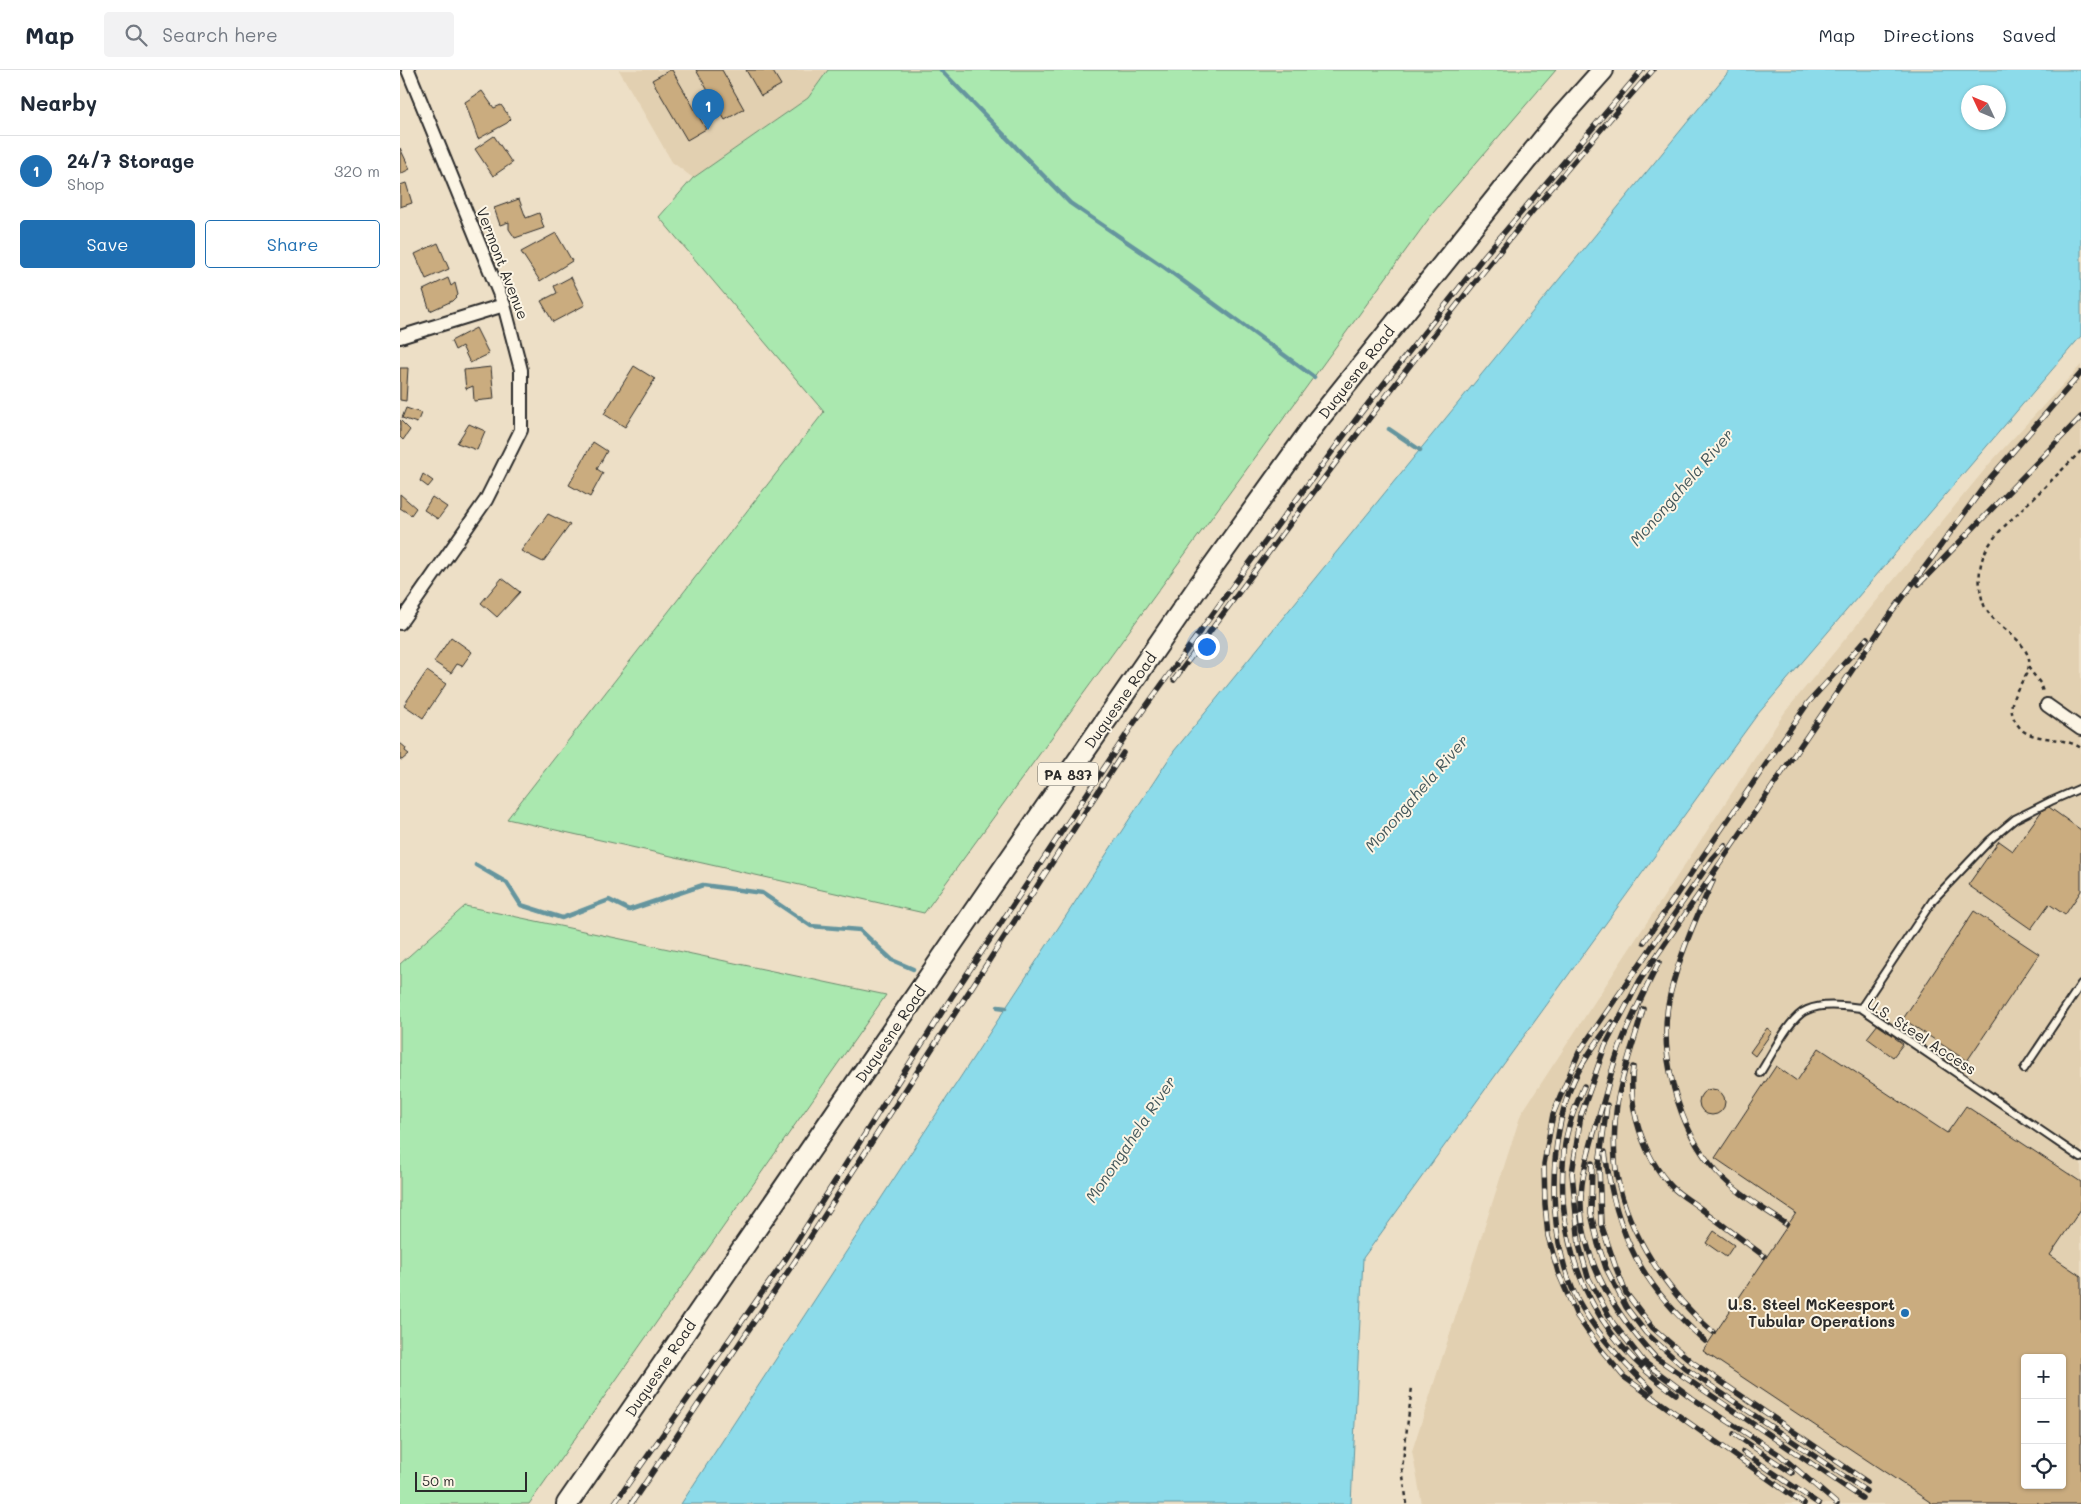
<!DOCTYPE html>
<meta charset="utf-8">
<style>
body{margin:0;font-family:Mali,sans-serif;background:#f2f2f3;color:#1f2937}
.controls{position:absolute;right:15px;bottom:15px;display:grid;overflow:hidden;border-radius:5px;box-shadow:0 1px 4px #0004}
.controls button{width:45px;height:45px;display:grid;place-items:center;padding:0;border:0;border-bottom:1px solid #e0e1e3;background:#fff;color:#1f2937;font:25px sans-serif}
.compass{position:absolute;left:1561px;top:15px;width:45px;height:45px;border-radius:50%;background:#fff;box-shadow:0 1px 4px #0004;rotate:314deg}
.scale{position:absolute;left:15px;bottom:12px;width:112px;box-sizing:border-box;padding-left:5px;border:2px solid #2b2b2b;border-top:0;font-size:14px;line-height:18px;white-space:nowrap;color:#2b2b2b;-webkit-text-stroke:4px #fcf5e5;paint-order:stroke}
.you{position:absolute;left:806px;top:576px;width:18px;height:18px;margin:-12px;border:4px solid #fff;border-radius:50%;background:#1a73e8;box-shadow:0 0 0 8px #1a73e833}
.badge{display:grid;place-items:center;width:32px;height:32px;border-radius:50%;background:#1f6fb2;color:#fff;font-size:16px;font-weight:700}
.pin{position:absolute;translate:-50% -41px;filter:drop-shadow(0 1px 2px #0008)}
.pin::after{content:'';position:absolute;top:26px;width:18px;height:15px;background:inherit;clip-path:polygon(0 0,100% 0,50% 100%)}
.list{margin:0;padding:0;list-style:none}
h2{display:flex;justify-content:space-between;align-items:center;height:65px;margin:0;padding:0 20px;font-size:21px}
h2 small{font-size:16px;font-weight:400;color:#747a83}
.list li{display:grid;grid-template-columns:32px 1fr auto;gap:15px;align-items:center;box-sizing:border-box;height:70px;padding:0 20px;border-top:1px solid #e0e1e3}
.list b{display:block;font-size:19px;white-space:nowrap}
.list p{margin:0;font-size:16px;white-space:nowrap;color:#747a83}
.list em{font-size:16px;font-style:normal;color:#747a83}
.actions{display:flex;gap:10px;padding:15px 20px}
.actions a{flex:1;padding:11px 0;border:1px solid #1f6fb2;border-radius:5px;text-align:center;font-size:18px;color:#1f6fb2}
.actions .main{background:#1f6fb2;color:#fff}
.icon{flex:none;width:28px;height:28px;fill:none;stroke:currentColor;stroke-width:2;stroke-linecap:round;stroke-linejoin:round}
.map{position:relative;flex:none;width:1681px;height:1434px;overflow:hidden}
header{display:flex;align-items:center;gap:30px;box-sizing:border-box;height:70px;padding:0 25px;background:#fff;border-bottom:1px solid #e0e1e3}
header strong{font-size:24px}
nav{display:flex;gap:28px;margin-inline-start:auto;font-size:18px}
.search{width:350px;height:45px;background:#f2f2f3;display:flex;align-items:center;gap:12px;box-sizing:border-box;padding:0 18px;border-radius:5px;color:#747a83;font-size:19px}
main{display:flex}
aside{flex:1;background:#fff}
.map>svg:first-child{display:block}
.built{fill:#e2d0b1;fill-rule:evenodd}
.green{fill:#aae8af;stroke:#6a8a6d}
.water{fill:#8cdbea;stroke:#65959e;fill-rule:evenodd}
.lines{fill:none;stroke-linecap:round;stroke-linejoin:round}
.stream{stroke:#65959e;stroke-width:4.5}
.building{fill:#caac7f;stroke:#2b2b2b;fill-rule:evenodd}
.lane-casing{stroke:#2b2b2b;stroke-width:10}
.street-casing{stroke:#2b2b2b;stroke-width:16}
.primary-casing{stroke:#2b2b2b;stroke-width:24}
.path{stroke:#2b2b2b;stroke-width:2.5;stroke-dasharray:4 4;stroke-linecap:butt}
.lane{stroke:#fcf5e5;stroke-width:6}
.street{stroke:#fcf5e5;stroke-width:12}
.primary{stroke:#fcf5e5;stroke-width:20}
.rail-casing{stroke:#2b2b2b;stroke-width:5.5}
.rail{stroke:#fcf5e5;stroke-width:4;stroke-dasharray:11;stroke-linecap:butt}
.poi-dot{fill:#1f6fb2;stroke:#fcf5e5;stroke-width:2}
.labels{text-anchor:middle;dominant-baseline:central;stroke-width:4;stroke-linejoin:round;paint-order:stroke}
.shield{fill:#fcf5e5;stroke:#6a6863;stroke-width:1}
.shield-label{font-size:14px;font-weight:bold;fill:#2b2b2b}
.street-label{font-size:15px;fill:#2b2b2b;stroke:#fcf5e5}
.poi-label{font-size:15px;font-weight:bold;fill:#2b2b2b;stroke:#fcf5e5;text-anchor:end}
.water-label{font-size:16px;font-style:italic;fill:#43575b;stroke:#fcf5e5}
</style>
<header>
<strong>Map</strong>
<div class="search"><svg class="icon" aria-label="search" viewBox="0 0 24 24"><circle cx="10" cy="10" r="6"/><path d="M15 15l6 6"/></svg>Search here</div>
<nav><a>Map</a><a>Directions</a><a>Saved</a></nav>
</header>
<main>
<aside>
<h2>Nearby<small></small></h2>
<ul class="list">
<li><span class="badge">1</span><div><b>24/7 Storage</b><p>Shop</p></div><em>320 m</em></li>
</ul>
<div class="actions"><a class="main">Save</a><a>Share</a></div>
</aside>
<div class="map">
<svg width="1681" height="1434" viewBox="0 0 1681 1434">
<rect width="100%" height="100%" fill="#eddfc6"/>
<filter id="ink" filterUnits="userSpaceOnUse"><feTurbulence type="fractalNoise" baseFrequency=".02" numOctaves="2"/><feDisplacementMap in="SourceGraphic" scale="10" xChannelSelector="R" yChannelSelector="G"/><feConvolveMatrix kernelMatrix="1 2 1 2 8 2 1 2 1" color-interpolation-filters="sRGB"/></filter>
<g filter="url(#ink)">
<path class="built" d="M219 0H428L408 28 293 108 272 92Z
M1681 295V1434H1022L1012 1381 1121 1044 1385 642 1591 392ZM1625 1288H1662V1415H1625Z"/>
<path class="green" d="M428 0H1156L1033 143 524 843 107 749 424 342 259 147 293 108 408 28Z
M65 836 486 925 129 1434H0V894Z"/>
<path class="water" d="M1330 0H1681V266L1357 645 963 1188 951 1434H281L774 681ZM1568 22H1598V52H1568Z"/>
<g class="lines">
<path class="stream" d="M541 0 670 133 764 197 914 307
M989 359 1020 380
M76 795 107 813 121 835 162 848 209 830 229 840 303 815 362 823 411 856 460 860 492 890 513 899
M598 937 606 938"/>
</g>
<path class="building" d="M270 0H272L306 59 287 70 252 10Z
M296 0H322L344 39 325 50Z
M346 0H372L381 15 361 26Z
M82 21 94 38 101 35 111 49 107 53 78 69 65 32Z
M94 66 112 93 93 106 75 79Z
M0 78 10 99 0 104Z
M6 113 12 133 0 137V115Z
M119 129 126 148 139 143 144 158 115 168 109 159V152L100 155 94 138Z
M156 163 172 191 140 211 121 182Z
M38 173 49 199 26 209 15 184Z
M171 207 185 235 153 252 141 231 157 223 154 216Z
M48 208 51 216 55 213 58 225 52 231 30 241 23 220Z
M76 258 89 284 70 293 62 276 55 280 51 271Z
M234 296 255 309 225 357 204 344Z
M91 297 94 329 74 331 73 316 66 319 64 300Z
M0 298H8L6 331 0 330Z
M6 338 21 343 17 353 2 348Z
M0 350 10 360 3 370 0 367Z
M69 354 85 361 77 380 57 373Z
M193 372 207 381 197 399 203 403 190 427 169 415Z
M23 404 33 411 28 417 20 411Z
M0 424 16 438 11 445 0 438Z
M32 427 47 437 38 449 24 440Z
M148 444 170 455 143 492 121 481Z
M102 508 120 522 97 547 81 533Z
M51 567 72 582 62 596 57 594 51 603 34 592Z
M27 601 46 614 23 648 4 635Z
M0 673 6 678 5 681 9 684 2 690 0 689Z
M1646 735 1681 760V821L1665 845 1649 834 1631 859 1568 815 1599 771 1613 781Z
M1574 841 1639 884 1567 991 1503 949Z
M1478 954 1489 963 1491 960 1497 965 1495 968 1503 974 1493 987 1467 968Z
M1367 958 1372 962 1355 986 1350 982Z
M1419 978 1547 1063 1566 1036 1681 1112V1139L1650 1185 1681 1206V1434H1640L1637 1432 1636 1434H1533L1303 1281 1396 1143 1315 1088 1376 996 1397 1011ZM1625 1288H1662V1415H1625Z
M1299 1032a13 13 0 1 1 26 0a13 13 0 1 1-26 0Z
M1314 1161 1334 1175 1326 1187 1306 1173Z"/>
<g class="lines">
<g class="lane-casing">
<path id="lane" d="M1461 938 1533 830 1590 770 1615 749 1651 731 1681 718
M1624 999 1681 914
M1360 1003C1371 987 1389 947 1407 940 1424 933 1443 936 1461 938L1681 1088"/>
</g>
<g class="street-casing">
<path id="street" d="M0 267 104 235
M0 553 86 430 121 360V300L104 235 8 0
M1647 635 1681 659"/>
</g>
<g class="primary-casing">
<path id="primary" d="M167 1434 599 805 800 514 917 351 1161 47 1203 0"/>
</g>
<path class="path" d="M1681 381C1663 399 1645 417 1627 434 1612 450 1589 467 1582 490 1578 503 1579 522 1584 535 1593 556 1620 564 1628 586 1637 609 1593 628 1621 659 1632 671 1664 666 1681 678
M1628 597 1640 613 1643 622
M1007 1434 1002 1399 1012 1317"/>
<use href="#lane" class="lane"/>
<use href="#street" class="street"/>
<use href="#primary" class="primary"/>
<g class="rail-casing">
<path id="rail" d="M1519 514 1681 347
M774 610C928 402 1081 193 1253 0
M1325 775 1313 788 1179 982 1153 1044 1144 1094 1145 1134 1148 1166 1158 1202 1177 1246 1198 1276 1224 1307 1404 1434
M1313 811C1296 847 1279 886 1270 925 1257 981 1278 1060 1317 1102 1336 1123 1363 1138 1386 1154
M1244 872 1408 633 1467 568
M1259 892C1246 919 1231 947 1221 974 1213 993 1209 1013 1203 1033 1195 1059 1186 1086 1182 1114 1174 1179 1213 1242 1255 1287L1462 1428
M1243 939C1235 970 1222 1003 1217 1034 1214 1057 1213 1083 1217 1106 1228 1164 1269 1225 1313 1262
M1212 952C1198 970 1184 989 1174 1010 1146 1071 1146 1181 1183 1239 1202 1270 1225 1295 1252 1320
M1233 997C1227 1037 1244 1088 1272 1117 1280 1125 1291 1131 1300 1138 1321 1154 1343 1170 1364 1186
M1184 1016C1175 1037 1166 1059 1164 1082 1154 1180 1194 1269 1276 1324
M1207 1035 1199 1095 1201 1154 1215 1195 1226 1223 1253 1258 1292 1292 1467 1412
M1205 1082C1216 1166 1242 1215 1305 1271
M1192 1093 1191 1143 1198 1174 1206 1198 1226 1237 1246 1263 1286 1299 1466 1421
M1334 1364 1392 1403
M1343 1382 1419 1434
M214 1434 385 1190 551 928 734 653 845 499 960 344 1085 185 1242 0
M231 1434 395 1191 723 683
M1437 1434 1380 1385 1292 1328 1244 1292 1213 1253 1188 1207 1179 1175 1172 1103 1181 1045 1205 976 1240 910 1492 542 1591 407 1681 303"/>
</g>
<use href="#rail" class="rail"/>
</g>
</g>
<circle class="poi-dot" cx="1505" cy="1243" r="5"/>
<g class="labels">
<rect class="shield" x="638" y="692.5" width="60" height="23" rx="4"/>
<g class="shield-label">
<text x="668" y="704">PA 837</text>
</g>
<g class="street-label">
<text transform="translate(103 193) rotate(69)">Vermont Avenue</text>
<text transform="translate(956 302) rotate(-52)">Duquesne Road</text>
<text transform="translate(720 630) rotate(-55)">Duquesne Road</text>
<text transform="translate(490 964) rotate(-56)">Duquesne Road</text>
<text transform="translate(1522 966) rotate(33)">U.S. Steel Access</text>
<text transform="translate(260 1298) rotate(-56)">Duquesne Road</text>
</g>
<g class="poi-label">
<text x="1495" y="1234">U.S. Steel McKeesport<tspan x="1495" dy="17">Tubular Operations</tspan></text>
</g>
<g class="water-label">
<text transform="translate(1281 417) rotate(-49)">Monongahela River</text>
<text transform="translate(1016 723) rotate(-49)">Monongahela River</text>
<text transform="translate(730 1069) rotate(-56)">Monongahela River</text>
</g>
</g>
</svg>
<div class="controls">
<button>+</button>
<button>−</button>
<button><svg class="icon" aria-label="locate" viewBox="0 0 24 24"><circle cx="12" cy="12" r="6"/><path d="M12 2v4M12 18v4M2 12h4M18 12h4"/></svg></button>
</div>
<svg class="compass" viewBox="-18 -18 36 36"><path d="M0-13l5 13h-10z" fill="#e53935"/><path d="M0 13l5-13h-10z" fill="#747a83"/></svg>
<div class="scale">50 m</div>
<div class="you"></div>
<div class="pin badge" style="left:308px;top:60px">1</div>
</div>
</main>
